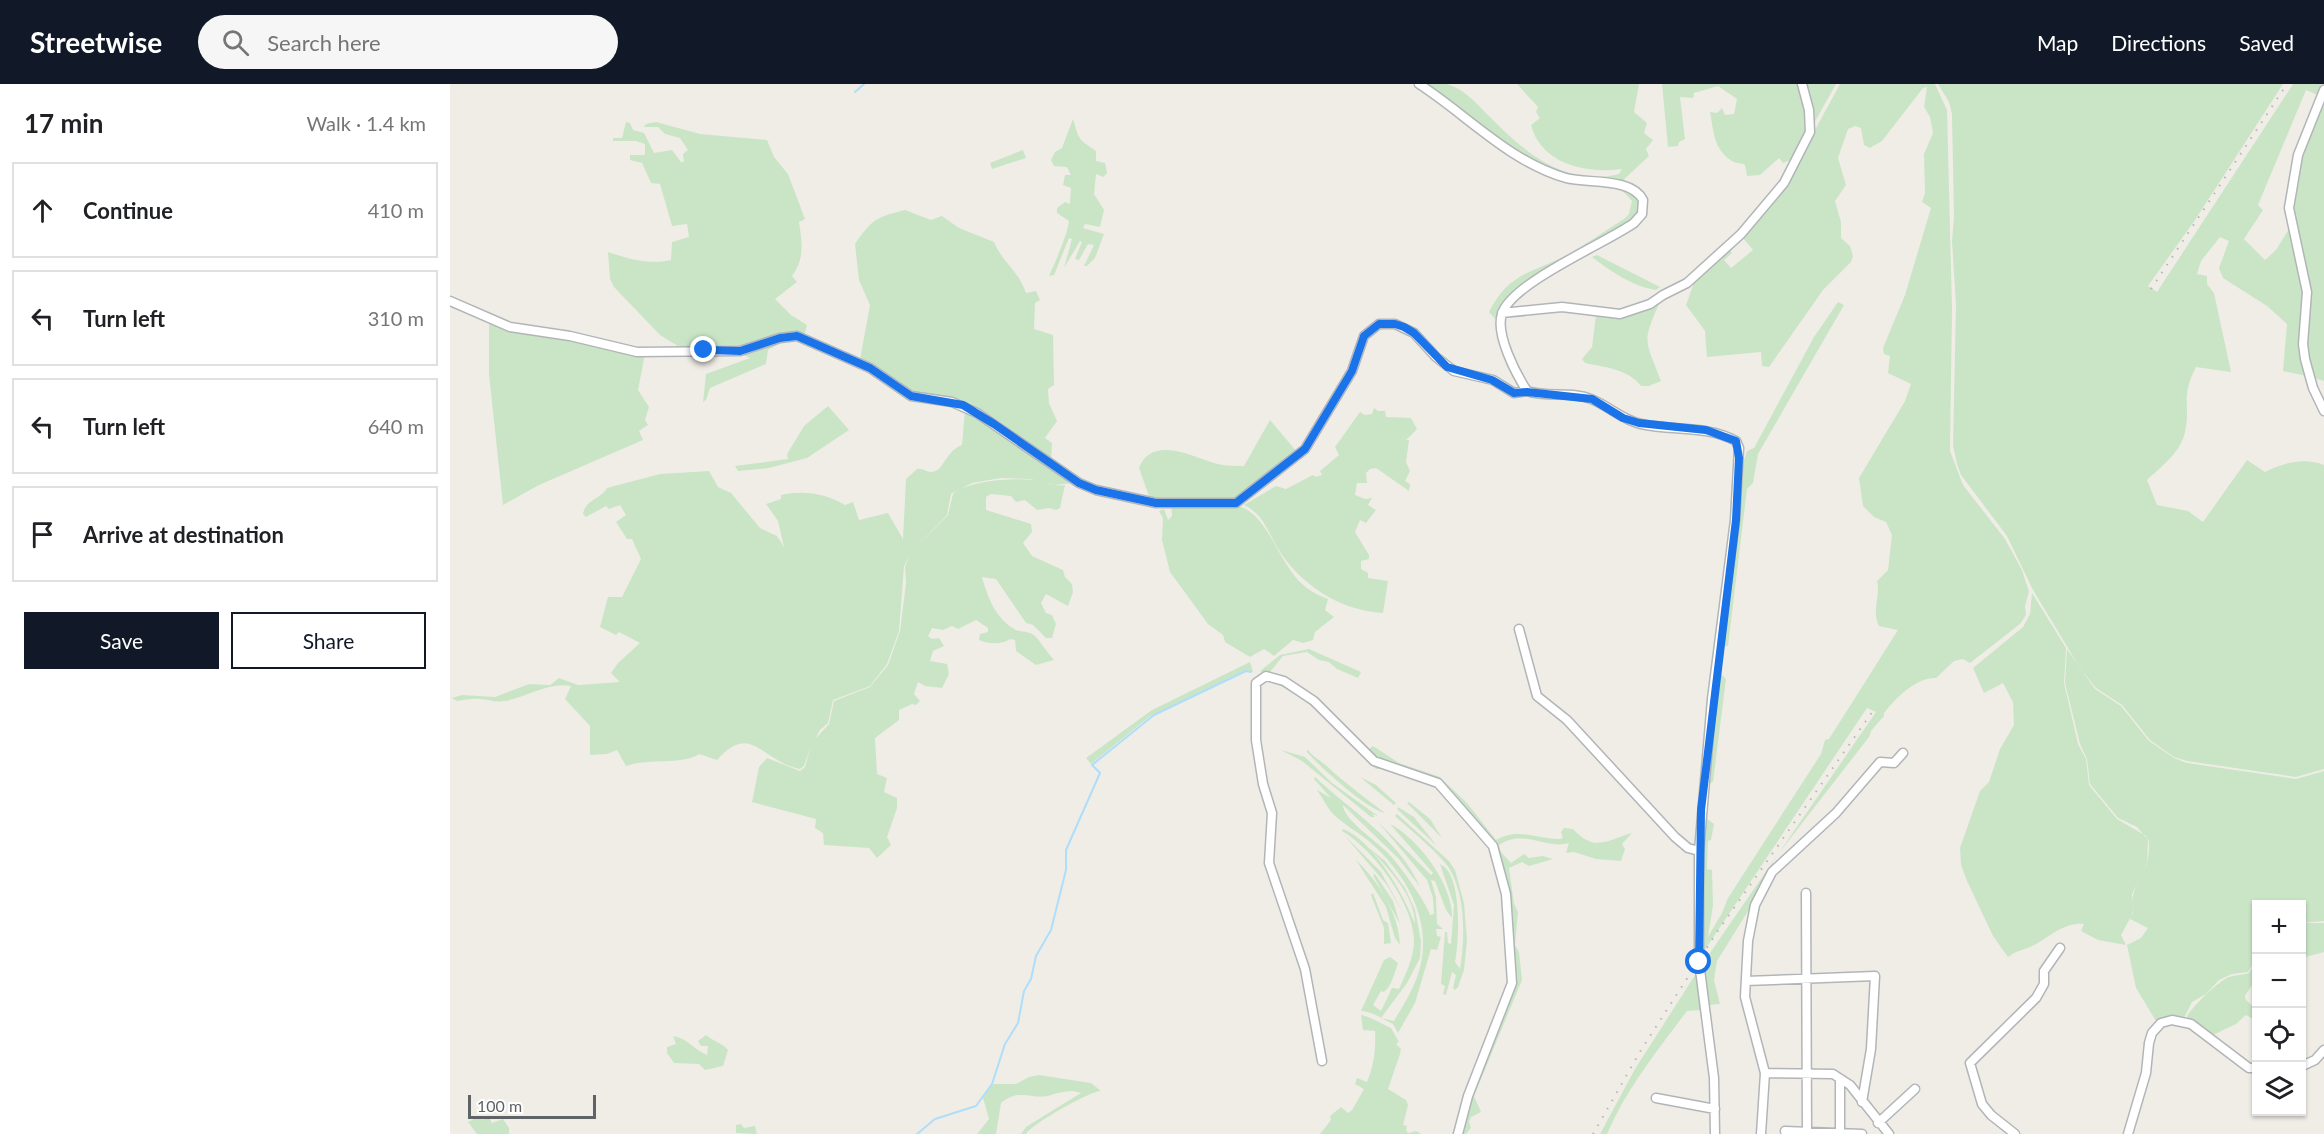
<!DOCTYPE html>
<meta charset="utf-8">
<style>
body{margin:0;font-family:Lato,sans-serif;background:#f6f6f6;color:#202124}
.controls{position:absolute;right:18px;bottom:18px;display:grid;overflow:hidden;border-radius:0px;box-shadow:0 2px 4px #0004}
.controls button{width:54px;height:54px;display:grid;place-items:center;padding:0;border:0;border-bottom:2px solid #e0e0e0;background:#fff;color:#202124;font:30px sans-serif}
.scale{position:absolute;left:18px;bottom:15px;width:128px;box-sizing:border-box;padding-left:6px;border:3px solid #5f6366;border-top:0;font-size:16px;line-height:21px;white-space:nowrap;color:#5f6366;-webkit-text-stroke:4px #fff;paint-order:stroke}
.stop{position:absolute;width:18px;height:18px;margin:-14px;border:4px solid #1a73e8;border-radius:50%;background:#fff}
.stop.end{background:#1a73e8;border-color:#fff;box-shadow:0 2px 6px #0008}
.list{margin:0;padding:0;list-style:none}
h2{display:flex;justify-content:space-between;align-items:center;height:78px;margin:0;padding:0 24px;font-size:26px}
h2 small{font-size:20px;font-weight:400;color:#757577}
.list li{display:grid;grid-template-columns:39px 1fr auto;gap:18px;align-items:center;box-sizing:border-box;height:96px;margin:0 12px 12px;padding:0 12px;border:2px solid #e0e0e0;border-radius:0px}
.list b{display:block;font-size:22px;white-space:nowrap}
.list em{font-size:20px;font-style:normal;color:#757577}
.actions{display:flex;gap:12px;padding:18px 24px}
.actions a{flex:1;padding:14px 0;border:2px solid #111827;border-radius:0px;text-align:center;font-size:21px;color:#111827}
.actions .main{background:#111827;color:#fff}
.icon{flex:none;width:33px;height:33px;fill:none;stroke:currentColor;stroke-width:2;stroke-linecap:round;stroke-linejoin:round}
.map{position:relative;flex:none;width:1874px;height:1050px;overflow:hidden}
header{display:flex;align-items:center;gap:36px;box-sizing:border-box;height:84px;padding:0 30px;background:#111827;color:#fff}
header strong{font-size:28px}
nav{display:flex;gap:33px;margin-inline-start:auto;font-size:21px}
.search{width:420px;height:54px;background:#f6f6f6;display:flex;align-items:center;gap:15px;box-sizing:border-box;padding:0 21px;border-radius:33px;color:#757577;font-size:22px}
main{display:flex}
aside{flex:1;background:#fff}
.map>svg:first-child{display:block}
.green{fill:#c9e5c6;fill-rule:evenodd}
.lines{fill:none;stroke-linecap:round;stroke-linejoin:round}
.stream{stroke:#aedef9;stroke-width:2}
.street-casing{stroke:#b2b5b8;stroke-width:11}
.street{stroke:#fff;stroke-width:8}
.rail{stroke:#b5b6b6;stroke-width:2;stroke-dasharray:1.5 8;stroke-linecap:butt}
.route{stroke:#1a73e8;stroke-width:8}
</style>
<header>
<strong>Streetwise</strong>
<div class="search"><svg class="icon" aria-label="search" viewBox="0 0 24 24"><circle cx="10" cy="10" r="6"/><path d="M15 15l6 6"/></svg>Search here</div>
<nav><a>Map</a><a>Directions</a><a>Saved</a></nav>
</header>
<main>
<aside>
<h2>17 min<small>Walk · 1.4 km</small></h2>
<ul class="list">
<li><svg class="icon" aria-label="ahead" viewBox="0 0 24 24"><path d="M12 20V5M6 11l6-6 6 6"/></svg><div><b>Continue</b></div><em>410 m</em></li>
<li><svg class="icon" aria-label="left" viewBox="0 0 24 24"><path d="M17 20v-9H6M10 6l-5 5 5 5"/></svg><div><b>Turn left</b></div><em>310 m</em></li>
<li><svg class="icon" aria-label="left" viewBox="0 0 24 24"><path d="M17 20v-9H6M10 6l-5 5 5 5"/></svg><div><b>Turn left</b></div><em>640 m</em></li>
<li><svg class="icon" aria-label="arrive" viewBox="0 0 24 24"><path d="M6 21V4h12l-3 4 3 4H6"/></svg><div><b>Arrive at destination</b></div></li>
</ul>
<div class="actions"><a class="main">Save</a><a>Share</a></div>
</aside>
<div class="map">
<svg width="1874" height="1050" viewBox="0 0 1874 1050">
<rect width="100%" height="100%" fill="#f0ede7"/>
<path class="green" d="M973 0C980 0 989 0 996 0 1012 3 1026 19 1037 30 1072 66 1114 104 1169 90L1172 85C1136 90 1091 80 1081 41L1090 34 1086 28 1088 23 1067 0H1189L1184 28 1197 39 1194 49 1203 56 1196 65 1199 72 1170 99 1120 93 1084 80Z
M1212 0H1350L1358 47 1343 75 1333 79 1329 74 1310 91 1297 92 1295 81C1290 78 1286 80 1282 77 1263 65 1264 48 1260 28L1267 29 1272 24 1275 31 1284 30 1287 15 1268 2 1244 9 1243 14 1230 13 1235 55 1229 58 1228 62 1218 63Z
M1354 0H1386L1362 43Z
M1390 0H1485L1497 26 1502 225 1500 367 1513 401 1555 455 1572 486 1579 508 1575 522 1576 531 1570 540 1520 579 1513 575 1504 577 1486 594C1466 593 1445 615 1434 629V632L1421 647 1419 653 1322 778 1325 784 1267 877 1264 896 1270 920 1259 921 1253 879 1426 628 1417 624 1252 870 1253 732 1264 740 1261 756 1258 757 1257 785 1262 786 1263 821 1258 853 1272 829 1278 814 1371 670 1375 656 1379 655 1448 546 1429 542C1421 527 1431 511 1427 497L1438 486 1442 451 1436 438 1424 433 1413 422 1409 394 1455 317 1461 300 1438 289 1440 272 1434 270 1433 264 1455 211 1481 124 1472 118 1475 109 1474 70 1483 49 1480 33 1474 23 1477 3 1473 4 1432 57 1420 64 1414 61 1411 44 1405 42 1398 45 1388 74 1396 101 1385 117 1391 138V154L1400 162 1403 172 1401 178 1373 206 1319 283 1312 282 1311 268 1257 273 1255 247 1236 221 1245 196 1278 165 1282 169 1274 176 1281 184 1303 166 1292 153 1334 103Z
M1488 0H1833L1745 136 1698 202 1707 208 1843 0H1874L1870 12 1856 6 1808 121 1813 126 1794 155 1815 176 1826 166 1839 145C1855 195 1856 239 1857 292L1833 287 1837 240 1817 222 1773 194 1769 184 1779 157 1770 153 1751 177 1747 190 1757 192V200L1764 209 1781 288 1746 283C1730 314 1741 321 1735 348 1731 368 1711 383 1697 396L1707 421 1738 427 1753 438 1797 376 1815 388C1834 379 1853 373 1874 381V685L1846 693 1737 677 1724 673 1700 656 1672 621 1646 604 1630 584 1583 506 1557 452 1511 391 1507 380 1503 362 1506 221 1502 157 1504 133 1502 30 1499 18Z
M1874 13V297L1861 293 1854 260 1859 219 1841 135 1849 72Z
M623 35C630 58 628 54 646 67V77L655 79 657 89 653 93 646 90 644 110 654 126 650 143 635 140 633 144 654 150 645 174 637 182H634L644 161 638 160 629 176 625 175 632 158 630 157 614 184 622 155 619 154 604 191 599 192C605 179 618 149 619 137L607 129V124L615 118 620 120 621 104 613 101 615 91H621L617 83 604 82 601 76 605 68 612 64Z
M176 38 180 39 183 46 194 49 204 69 222 66 231 78H234L233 70 238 66 230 54 215 50 208 43H194L196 40 206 38 250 50 317 56 324 73 338 90 355 135 349 138C352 158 355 175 342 192L347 198 325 215 341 231 357 241 354 252 289 265 231 264 210 251 164 203 160 195 158 168C179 175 199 181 221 176L222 158 239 153 237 140 222 142 210 100 201 99 192 79 180 76V71H195V60L186 57H163V54H172Z
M573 66 576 74 542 85 540 79Z
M1170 104 1182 107 1189 115V126L1182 137 1061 213 1047 237 1039 228C1059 189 1079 190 1115 172 1135 161 1155 147 1174 135L1179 130 1182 117Z
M455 126 481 136 492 132 509 144 544 158C552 178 568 186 576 209L586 207 590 216 585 219 584 245 603 251 604 301 598 305 599 319 607 337 595 354 602 359 601 378 529 326 502 316 468 312 410 276 420 221 409 196 405 160C422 135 427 133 455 126Z
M1147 171 1210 203 1206 206C1184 203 1160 187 1142 173Z
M1211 215C1192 260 1194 252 1211 297L1199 302H1191C1178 285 1154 283 1135 279L1132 275 1142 263 1146 231 1171 232Z
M1388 218 1394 221 1308 370 1303 399 1297 405 1278 562H1274L1290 387 1297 367 1304 364 1364 253Z
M39 236 73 249 116 254 195 270 188 306 199 323 195 336 198 341 189 347 193 356 89 401 53 421 39 290Z
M339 254 318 266 316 280 260 304 256 316 253 318 256 290 300 274 289 269Z
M378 322 399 346 357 374 319 384 288 387 285 382 338 375 337 370 354 342Z
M924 324 928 327H935L936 333 961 334 967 345 956 356H959L956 378 960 387 955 397 960 400 959 407 926 384 920 385 916 389 917 399H907L905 411 915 415 922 414 918 421 926 426 916 439 910 436 905 448 919 471V475L911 477V485L918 489V494L938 497 933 529C890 527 849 500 827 463 817 446 813 430 794 421L826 402 836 405 863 391 866 393 872 391 870 387 889 371 885 363 910 328 915 331 922 330Z
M515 326 622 399 605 401 580 395 551 394 522 399 501 410 497 431 464 465 498 431 503 410C519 396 563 394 584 396 596 398 603 403 615 401L610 424 606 426 599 424 587 426 575 416 566 418 561 412 541 410 536 413V426L581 440 582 448 573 459 582 472 613 486 615 493 622 500 623 508 618 522 596 510 591 519 596 529 602 531 606 540 602 554H596L583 541 576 539 546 495 532 493C538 514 545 533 564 545 570 549 580 546 586 553 592 560 597 568 604 576L586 581 566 567 565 556 560 555C552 561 538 560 529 556L530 550 538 548V544L526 536 508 545 502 542 493 546 482 544 478 552 482 555 489 554 494 562 483 567 480 577 497 580 499 590 492 604 475 602 468 598 464 610 470 617 466 621 462 620 449 626V636L425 654 427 690 437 694 434 708 447 714V724L437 753 441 761 427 774 419 764 374 761 373 749 365 744 366 735 302 718 309 683 317 674 350 687 355 683 361 662 354 682 350 685C310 677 302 637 267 676L249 670C234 681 199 674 176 682L167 666 157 670 140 671V642L115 615 121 602C98 598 76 614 54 617 46 619 38 615 31 615 23 614 15 616 7 617L2 614 12 611 45 613 79 600 100 601 109 594 128 601 170 598 161 589 168 579 190 559 169 548 166 551 150 543 158 513H172L191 475 182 455H177L166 438 176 431 170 421 159 425 156 422 136 433 133 430C135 416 151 415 157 404L210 390 259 387 268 403 281 409 310 444 327 452 334 463 328 437 316 420 331 415V411C352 406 376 409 395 421L403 418 409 436 438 429 453 455 456 395 467 385C473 384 476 388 481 388 494 388 495 367 512 361ZM461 470 455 482 456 499 450 547 438 581 420 603 384 617 379 640 365 655 370 646 378 639 383 616 420 602 437 580 449 547 454 482Z
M820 336 847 368 785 416 700 415 689 384C701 352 740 371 761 378 771 382 784 382 794 382Z
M721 420C742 421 771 416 791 423 820 433 830 485 857 504 863 509 871 512 878 515L875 526 884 533 865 548 863 556 853 559 843 556 824 572 814 565 800 573 775 558 773 551 758 540 720 488 712 456 713 434 709 427 714 425 718 436 722 432Z
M1582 509 1616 564 1614 599 1628 660 1636 675 1639 701 1667 735 1696 752 1698 757 1697 780 1682 810 1683 829 1671 851 1676 861 1648 856 1631 847 1634 840C1614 837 1596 856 1580 863 1572 866 1566 867 1558 873L1543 852 1517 797 1511 781 1510 764 1530 707 1539 698 1550 665 1564 641 1563 618 1553 599 1534 609 1523 584 1573 543 1580 530Z
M859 565 911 588 908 594 887 585 879 578 869 576 857 568 833 572 820 588C864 600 887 637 919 665L923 662 949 679 990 693 1017 719 1046 756C1068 743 1087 755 1109 755L1113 754 1111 748 1114 744 1123 745C1145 769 1157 756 1182 749L1172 760 1175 765 1171 777 1146 775 1124 768 1116 769 1119 759C1095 766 1073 744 1049 761L1051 768 1061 779 1074 770 1079 774 1093 772 1103 775 1079 782 1072 778 1059 784 1064 820 1068 828 1065 861 1069 868 1072 896 1024 1012 1031 1028 1021 1033 1019 1038 1021 1044 1016 1050H1010L1020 1012 1061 911 1051 780 994 701 925 675 882 633 810 587 830 571Z
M1617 565 1645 605 1671 622 1699 657 1724 674 1737 679 1846 695 1874 687V837L1852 839V820H1806V875L1798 888 1782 890 1769 896 1756 910 1742 918 1733 936 1706 937 1686 904 1677 861 1691 854 1698 844 1680 835C1685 827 1681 821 1683 812 1689 788 1700 788 1699 757L1687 743 1668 734 1640 700 1637 675 1630 660 1615 599Z
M800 578 803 588 796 586 699 633 641 680 636 674 702 626Z
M1269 588 1276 595 1263 698 1260 699Z
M812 596C847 596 912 662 939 685H926C892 655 862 610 817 597L807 603Z
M831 666 855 673 882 699 928 732 922 730 925 733H921L852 677Z
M858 666C865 675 872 677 879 684 896 700 916 714 935 729 915 724 870 683 856 667Z
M865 693C901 727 950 756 970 803L949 775 893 721C893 735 926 757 937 768 948 779 977 819 980 831L984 830 983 814 977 796 927 737 981 791 983 789 940 740C969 755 1003 801 1002 834L996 826 985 797 981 796 986 813 987 840 993 845H986L987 852 991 853 987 866 981 865 965 919 948 949 943 940C932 935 924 928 911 927L934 876 940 873 948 879C944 890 942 901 934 908L931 907 923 921 931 927 942 904 949 905C956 889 964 874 964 856 963 819 924 766 892 747L893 745C924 757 954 811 965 840 965 811 937 783 919 764L935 777 955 804 965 826 971 857 970 874 957 899 931 934 944 937C952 923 960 911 966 896 986 845 961 795 922 760 910 749 894 741 882 729 877 723 872 713 867 706L881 714 864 695Z
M910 693 926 701 946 719 944 721Z
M959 718 980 735 992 754 957 719Z
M948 723 964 733 987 762 947 725Z
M947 730 999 777 1005 786 1014 819 1017 856 1014 886 1008 903 1005 906 1003 904 1006 891 1002 888 996 911 993 910 995 902 991 900 995 848H997L998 859 1001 860 1004 821 990 780C1013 790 1009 857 1005 878L1010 885C1015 855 1016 812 999 784 990 770 958 744 945 732Z
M894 751 931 788 956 834 937 801Z
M906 776C928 797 949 829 950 861L945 854 936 823Z
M925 790 943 817 950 840 923 791Z
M923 809 933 836 938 839 941 859 934 860V844L921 811Z
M1857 839H1874V868L1852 874V840Z
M1806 878V895L1795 912 1796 916 1806 925V937L1796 931 1786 940 1763 951 1737 933C1740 924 1770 896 1779 893 1786 891 1792 891 1799 889Z
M1247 888 1251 926 1237 927C1207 967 1177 1004 1157 1050H1150L1185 985Z
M911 931C924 934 931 940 941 944L949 958 946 960 951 965 950 970 938 1005 956 1016 958 1021 953 1041 957 1042 956 1046 958 1049 966 1047 972 1050H870L881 1036 880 1032 891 1023 898 1029 902 1026 914 1005 905 1000 907 994 917 998C924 981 926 965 925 947L913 946Z
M256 951C263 957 272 959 278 966L273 982 255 986 249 980 224 979 217 969V963L226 960 223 952C239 955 243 965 257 971L258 962H251L248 957Z
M589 991 641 999 651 1007C640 1007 582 1040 576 1050H571L576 1043 631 1009C621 1005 608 1009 598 1012 579 1015 570 1004 551 1019L546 1050H527L539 1035 533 1014 542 1000H566L579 993Z
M30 1032 32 1036 38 1032 42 1039 53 1035 59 1044V1050H27L18 1038Z
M291 1040 294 1044 305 1042 307 1050 286 1049V1041Z"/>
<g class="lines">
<path class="stream" d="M405 8 414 0
M467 1050 485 1035 526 1022 542 1000 555 960 568 939 574 907 581 895 586 872 601 846 616 786V766L650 689 642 681 704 631 796 587 801 588"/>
<g class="street-casing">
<path id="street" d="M969 0C1017 31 1060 78 1116 94 1138 100 1181 93 1193 116L1192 130 1184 139C1156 159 1061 199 1052 230 1045 250 1066 290 1077 307 1097 314 1121 307 1141 315 1159 322 1172 336 1191 340 1223 347 1257 341 1286 357L1289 364 1285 436 1262 615 1249 767V878L1264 994 1265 1050
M1874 6 1848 71 1839 124 1857 208 1853 260 1855 275 1863 304 1874 327
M0 217 60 243 120 252 187 268 290 267 330 254 347 252 420 284 461 312 502 318 527 329 629 399 646 406 706 419H786L855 365 902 287 914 252 929 240H945L964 249 986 273 1004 287 1043 296 1064 309 1077 307
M1052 229 1112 223 1170 230 1200 220 1213 211 1237 199 1291 150 1334 99 1360 48 1359 26 1352 0
M1069 545 1087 612 1117 636 1225 753 1238 764 1249 767
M1356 809 1357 1050
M1296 897 1425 892 1421 965 1412 1018
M872 977 855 885 819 779 822 729 813 700 806 656V599L816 592 834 597 864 617 924 677 988 699 1043 762 1056 810 1062 899 1018 1012 1008 1050
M1852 982 1865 976 1874 966
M1315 989 1383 990 1400 1001 1439 1050
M1206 1014 1265 1025
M1428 1039 1465 1005
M1335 1047 1412 1050
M1311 1050 1315 989 1295 913 1298 857 1305 821 1322 788 1386 729 1430 678 1444 679 1453 669
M1390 1050V995
M1565 1050 1541 1031 1532 1020 1520 979 1586 914 1594 900V887L1610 864
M1678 1050 1696 989 1699 959 1702 949 1711 939 1722 936 1741 940 1799 984H1806"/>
</g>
<use href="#street" class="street"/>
<path class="rail" d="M1701 205 1837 0
M1143 1050 1191 966 1267 848 1423 627"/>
</g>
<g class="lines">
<path class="route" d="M254 266 290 267 330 254 347 252 420 284 461 312 513 321 544 340 629 399 646 406 706 419H786L855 365 902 287 914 252 929 240H945L954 243 964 249 997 283 1042 296 1064 309 1077 308 1142 315 1173 334 1189 339 1256 346 1286 357 1289 374 1286 436 1251 726 1249 878"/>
</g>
</svg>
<div class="controls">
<button>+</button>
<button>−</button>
<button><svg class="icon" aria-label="locate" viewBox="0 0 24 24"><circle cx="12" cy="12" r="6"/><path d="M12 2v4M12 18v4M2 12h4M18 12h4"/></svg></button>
<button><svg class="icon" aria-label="layers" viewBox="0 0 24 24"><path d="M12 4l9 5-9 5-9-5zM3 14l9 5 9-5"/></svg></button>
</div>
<div class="scale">100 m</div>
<div class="stop" style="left:1249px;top:878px"></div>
<div class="stop end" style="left:254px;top:266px"></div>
</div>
</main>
